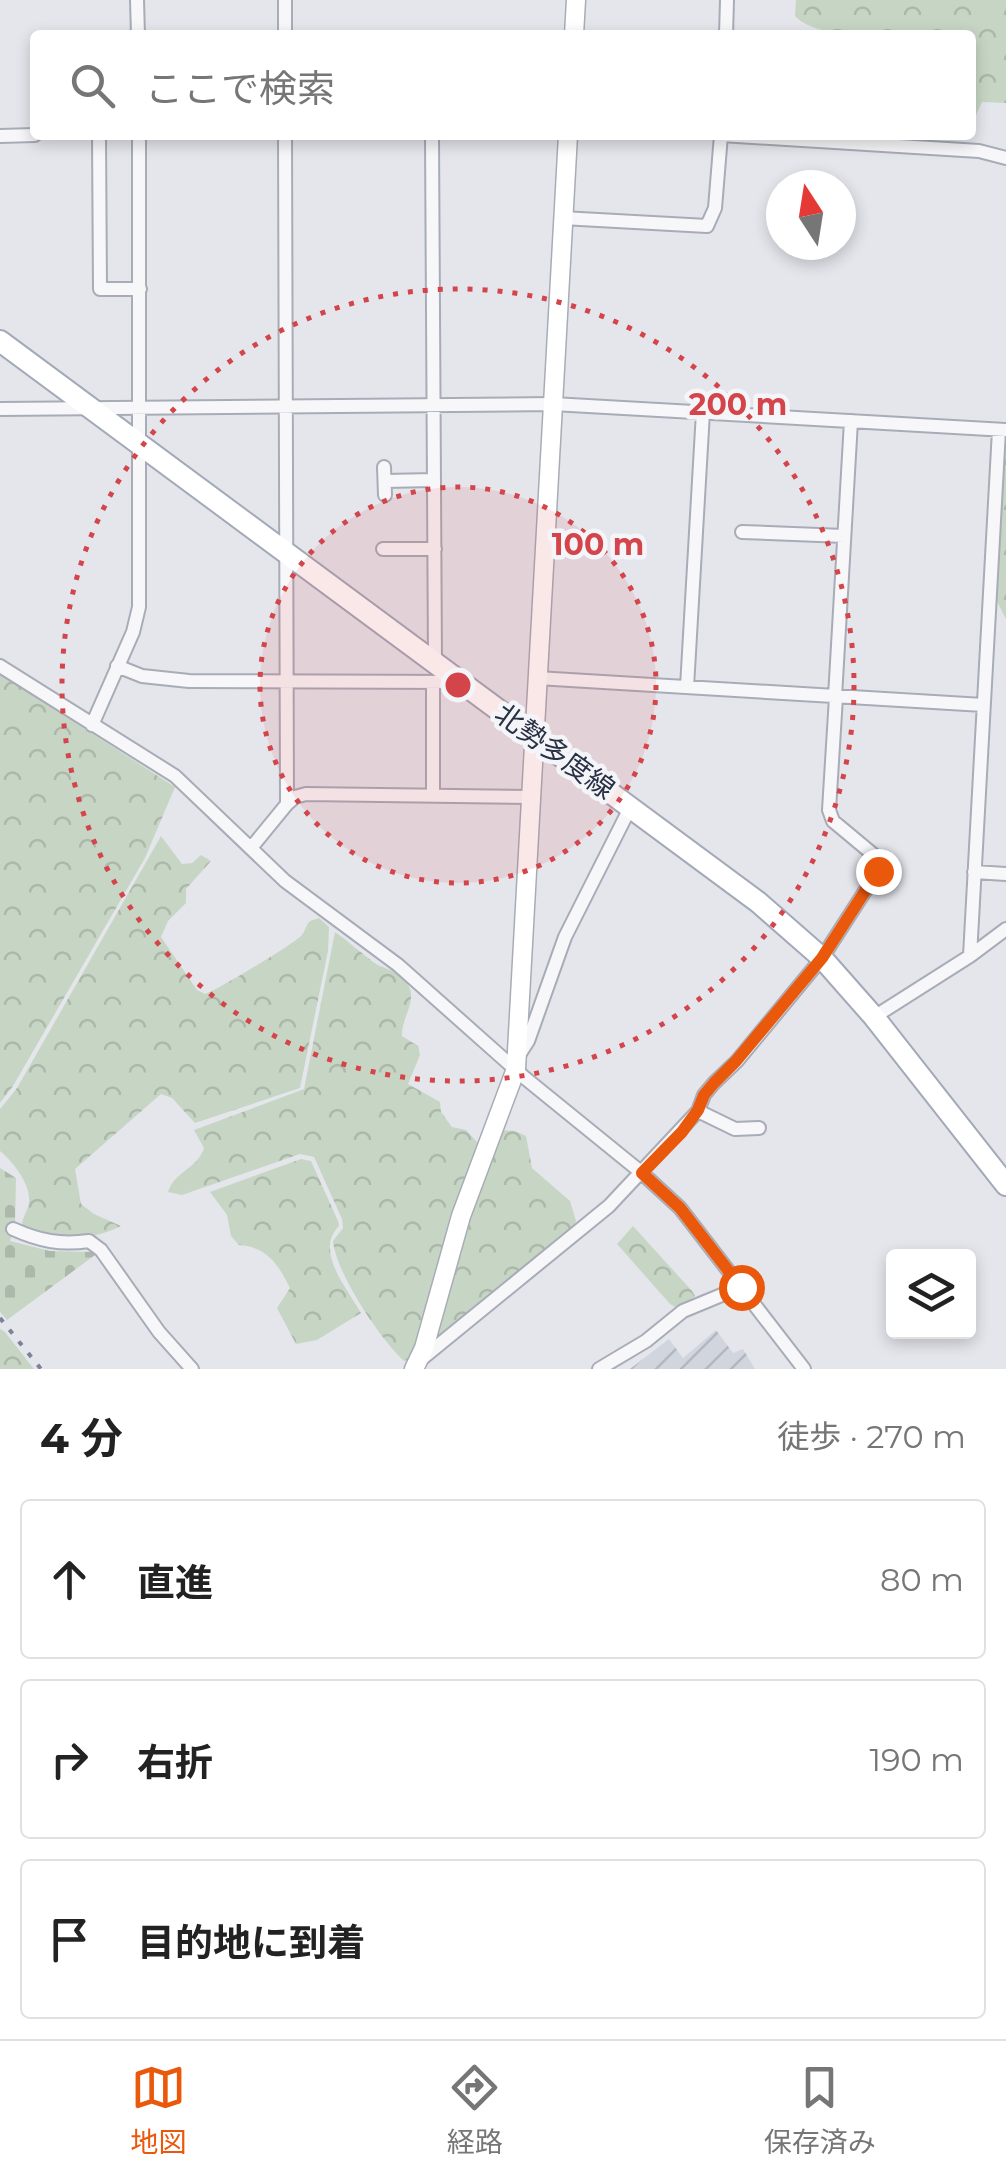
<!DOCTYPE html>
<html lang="ja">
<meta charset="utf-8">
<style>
body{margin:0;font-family:Montserrat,"Noto Sans JP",sans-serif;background:#f2f2f2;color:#222}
.controls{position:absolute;right:30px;bottom:30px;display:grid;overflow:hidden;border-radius:10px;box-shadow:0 5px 15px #0003}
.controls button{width:90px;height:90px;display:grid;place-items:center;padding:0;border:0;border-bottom:2px solid #e0e0e0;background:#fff;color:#222;font:50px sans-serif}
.compass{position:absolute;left:766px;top:170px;width:90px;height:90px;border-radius:50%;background:#fff;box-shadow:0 5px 15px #0003;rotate:348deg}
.stop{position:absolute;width:30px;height:30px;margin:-22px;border:8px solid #ea580c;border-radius:50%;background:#fff}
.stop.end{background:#ea580c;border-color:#fff;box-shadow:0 2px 10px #0008}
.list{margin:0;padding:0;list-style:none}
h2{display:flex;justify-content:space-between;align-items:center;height:130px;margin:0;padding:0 40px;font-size:42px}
h2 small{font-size:32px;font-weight:400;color:#767676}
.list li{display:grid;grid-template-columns:65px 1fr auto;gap:30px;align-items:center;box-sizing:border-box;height:160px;margin:0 20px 20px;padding:0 20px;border:2px solid #e0e0e0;border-radius:10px}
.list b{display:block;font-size:38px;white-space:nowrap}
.list em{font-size:32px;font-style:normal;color:#767676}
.icon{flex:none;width:55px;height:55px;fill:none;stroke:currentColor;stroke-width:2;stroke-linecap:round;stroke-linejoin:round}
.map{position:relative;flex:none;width:1006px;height:1369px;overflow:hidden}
.search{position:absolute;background:#fff;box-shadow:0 5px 15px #0003;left:30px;right:30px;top:30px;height:110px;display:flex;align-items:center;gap:25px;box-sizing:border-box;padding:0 35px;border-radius:10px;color:#767676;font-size:38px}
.sheet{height:670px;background:#fff}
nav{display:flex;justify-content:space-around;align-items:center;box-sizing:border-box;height:140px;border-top:2px solid #e0e0e0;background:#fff;font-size:28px;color:#767676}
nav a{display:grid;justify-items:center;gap:5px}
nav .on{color:#ea580c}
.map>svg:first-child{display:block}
.industrial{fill:url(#industrial-furrows)}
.forest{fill:url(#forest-crowns)}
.cemetery{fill:url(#cemetery-stones)}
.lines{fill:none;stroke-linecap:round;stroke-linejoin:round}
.minor-casing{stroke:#a8acb7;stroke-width:16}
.secondary-casing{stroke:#a8acb7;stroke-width:21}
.primary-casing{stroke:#a2a9b8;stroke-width:24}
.minor{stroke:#f7f7fa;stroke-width:12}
.secondary{stroke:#fff;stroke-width:18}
.primary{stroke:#fff;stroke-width:20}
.rail{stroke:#7c8396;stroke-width:4;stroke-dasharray:5 10;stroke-linecap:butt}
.route{stroke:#ea580c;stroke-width:12}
.ring{fill:none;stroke:#d4454b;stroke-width:5;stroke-dasharray:5 10}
.labels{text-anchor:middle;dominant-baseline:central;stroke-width:9;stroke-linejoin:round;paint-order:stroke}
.street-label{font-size:28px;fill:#2a3145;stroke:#f4f5f9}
.centre{fill:#d4454b;stroke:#f4f5f9;stroke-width:5}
.ring-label{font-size:30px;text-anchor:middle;font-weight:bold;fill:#d4454b;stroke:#f4f5f9;stroke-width:9;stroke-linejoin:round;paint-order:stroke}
</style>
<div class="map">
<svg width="1006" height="1369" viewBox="0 0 1006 1369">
<defs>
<pattern id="industrial-furrows" width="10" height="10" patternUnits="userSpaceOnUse" patternTransform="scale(2.5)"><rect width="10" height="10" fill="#d1d5de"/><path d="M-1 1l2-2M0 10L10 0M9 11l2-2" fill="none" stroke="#b4b7c0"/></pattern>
<pattern id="forest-crowns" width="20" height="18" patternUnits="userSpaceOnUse" patternTransform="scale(2.5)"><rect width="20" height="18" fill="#c7d6c4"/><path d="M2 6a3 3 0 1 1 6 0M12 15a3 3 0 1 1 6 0" fill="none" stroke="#abb8aa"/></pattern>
<pattern id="cemetery-stones" width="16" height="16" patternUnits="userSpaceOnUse" patternTransform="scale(2.5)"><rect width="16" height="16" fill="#c7d6c4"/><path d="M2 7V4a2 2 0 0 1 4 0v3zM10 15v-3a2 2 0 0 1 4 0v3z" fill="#abb8aa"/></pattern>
</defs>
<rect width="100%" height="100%" fill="#e4e6ec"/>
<path class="industrial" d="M716 1330 733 1353 743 1349 755 1369H630L669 1339 683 1358Z"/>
<path class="forest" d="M796 0H1006V103L982 102 971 126V35C931 35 820 45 795 16Z
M1006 436V619L994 596 1002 440Z
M0 674 175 787 145 858 13 1086 0 1103Z
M161 836 182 864 192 863 201 855 211 861 186 889V903L168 921 161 937 197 990 205 994C216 991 297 942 302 935 305 931 306 925 310 921L319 918 329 927 328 951 300 1088 195 1123 172 1098 161 1094 75 1169 81 1204 94 1214 121 1226C90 1241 52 1243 22 1226 22 1217 28 1211 29 1202 31 1184 13 1162 0 1151V1109L17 1088Z
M335 932C348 941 360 952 373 962 386 971 404 970 410 989 415 1004 401 1020 402 1036L418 1046 420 1055 408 1084 440 1102 441 1112 452 1127 466 1130 479 1144 418 1349 411 1359 404 1361C380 1339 336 1273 333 1241L343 1228 342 1219 314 1157 300 1154 182 1195 168 1192C174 1172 198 1168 204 1148L194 1130 304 1089Z
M498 1130 515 1131 526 1136 532 1168 570 1201 576 1221 573 1229 430 1349 493 1136Z
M301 1159 311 1161 338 1221 339 1226C314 1251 347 1288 361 1313L317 1340 296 1344 277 1308 290 1288C278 1264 267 1247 239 1245L231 1236 227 1215 210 1192Z
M633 1226 692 1291 695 1296 678 1309 670 1304 617 1244Z
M0 1329 5 1332 34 1369H0Z"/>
<path class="cemetery" d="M0 1168 16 1178 15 1225 10 1241 50 1251 93 1252 95 1255 7 1320 0 1312Z"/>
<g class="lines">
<g class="minor-casing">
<path id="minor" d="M137 0 138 35
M285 0V35
M726 35 727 0
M99 135 100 289H140
M432 135 435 663
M721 135 979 151 1006 158
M0 136 35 135
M562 218 707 226 715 208 721 135
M0 409 553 404 1006 430
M384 467 385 495
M385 481 434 480
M742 532 844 536
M383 549H435
M0 666 175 776 285 881 398 965 525 1078 642 1173 680 1208 804 1369
M117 666 142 676 189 681 458 682
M537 678 983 705
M687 687 703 412
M835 697 851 421
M92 725 133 632 139 607V135
M433 794V682
M287 804 295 797 306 794 531 797
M251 848 287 804 285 135
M974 872 1006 874
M970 956 1006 929
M874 1017 970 956 999 430
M517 1058 528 1041 565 937 631 806
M698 1111 704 1095 714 1083 737 1061 822 958 878 871 881 861 833 821 829 810 836 697
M13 1229C40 1241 60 1245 89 1241L101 1250 159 1332 192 1369
M419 1361 609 1206 698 1111 735 1129 759 1128
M599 1369 646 1341 683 1311 741 1287"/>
</g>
<g class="secondary-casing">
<path id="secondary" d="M574 35 576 0
M414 1369 424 1348 461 1216 516 1069 568 135"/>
</g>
<g class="primary-casing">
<path id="primary" d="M0 341 758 902 822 958 874 1017 1006 1185"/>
</g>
<use href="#minor" class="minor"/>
<use href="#secondary" class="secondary"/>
<use href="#primary" class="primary"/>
<path class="rail" d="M0 1318 41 1369"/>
</g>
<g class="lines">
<path class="route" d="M741 1287 680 1208 642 1173 682 1132 698 1110 704 1095 714 1083 736 1061 822 958 878 871"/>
</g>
<circle cx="458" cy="685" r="198" fill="#d4454b" fill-opacity=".12"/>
<g class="ring">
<circle cx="458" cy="685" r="198"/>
<circle cx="458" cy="685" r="396"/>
</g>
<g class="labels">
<g class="street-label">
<text transform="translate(555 751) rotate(36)">北勢多度線</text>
</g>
</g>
<circle cx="458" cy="685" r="15" class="centre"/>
<g class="ring-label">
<text x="738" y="415">200 m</text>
<text x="598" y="555">100 m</text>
</g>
</svg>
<div class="controls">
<button><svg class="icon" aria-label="layers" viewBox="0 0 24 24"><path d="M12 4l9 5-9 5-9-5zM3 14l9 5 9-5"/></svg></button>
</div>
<svg class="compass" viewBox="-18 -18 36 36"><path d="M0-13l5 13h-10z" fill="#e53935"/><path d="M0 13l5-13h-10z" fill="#767676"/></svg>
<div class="stop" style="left:741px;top:1287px"></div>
<div class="stop end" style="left:878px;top:871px"></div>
<div class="search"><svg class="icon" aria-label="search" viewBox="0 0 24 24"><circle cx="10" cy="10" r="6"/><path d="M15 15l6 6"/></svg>ここで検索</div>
</div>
<section class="sheet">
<h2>4 分<small>徒歩 · 270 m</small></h2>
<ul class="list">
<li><svg class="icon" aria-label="ahead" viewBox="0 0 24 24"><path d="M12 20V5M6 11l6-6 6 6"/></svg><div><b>直進</b></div><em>80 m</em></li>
<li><svg class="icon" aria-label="right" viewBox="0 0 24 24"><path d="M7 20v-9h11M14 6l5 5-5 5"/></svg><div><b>右折</b></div><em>190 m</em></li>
<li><svg class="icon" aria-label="arrive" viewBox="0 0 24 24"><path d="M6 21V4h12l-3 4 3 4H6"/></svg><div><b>目的地に到着</b></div></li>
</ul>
</section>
<nav>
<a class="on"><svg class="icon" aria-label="map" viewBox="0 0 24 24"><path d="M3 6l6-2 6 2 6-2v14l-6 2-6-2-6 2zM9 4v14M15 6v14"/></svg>地図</a>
<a><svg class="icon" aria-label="directions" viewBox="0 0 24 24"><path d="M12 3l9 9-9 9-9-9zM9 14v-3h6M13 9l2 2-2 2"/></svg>経路</a>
<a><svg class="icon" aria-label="saved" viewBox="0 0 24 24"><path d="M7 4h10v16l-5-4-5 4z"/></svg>保存済み</a>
</nav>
